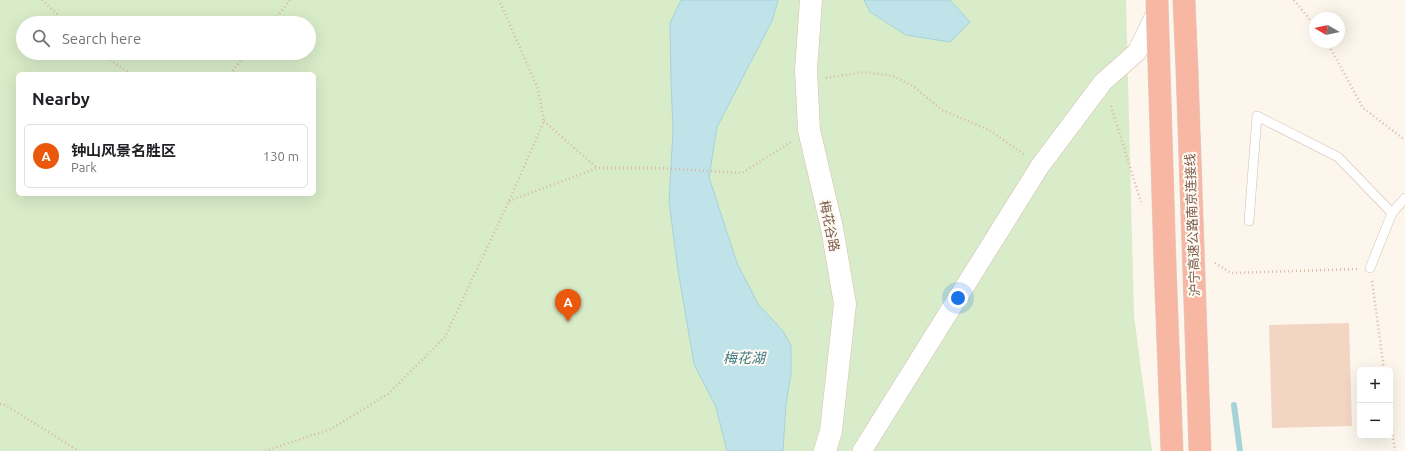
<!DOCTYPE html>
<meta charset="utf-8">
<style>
body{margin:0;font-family:Ubuntu,"Noto Sans SC",sans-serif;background:#f2f2f2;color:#202124}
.controls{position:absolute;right:12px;bottom:12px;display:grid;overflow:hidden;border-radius:6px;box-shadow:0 4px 16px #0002}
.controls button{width:36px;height:36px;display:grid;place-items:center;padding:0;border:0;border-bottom:1px solid #e0e0e0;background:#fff;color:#202124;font:20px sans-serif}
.compass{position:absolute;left:1309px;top:12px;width:36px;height:36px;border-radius:50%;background:#fff;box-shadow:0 4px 16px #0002;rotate:279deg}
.you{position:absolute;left:958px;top:298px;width:14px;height:14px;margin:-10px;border:3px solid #fff;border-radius:50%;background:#1a73e8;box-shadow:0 0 0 6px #1a73e833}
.badge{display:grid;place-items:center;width:26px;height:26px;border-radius:50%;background:#ea580c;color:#fff;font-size:13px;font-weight:700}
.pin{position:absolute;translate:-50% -33px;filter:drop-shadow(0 1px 2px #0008)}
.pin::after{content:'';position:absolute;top:21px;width:14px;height:12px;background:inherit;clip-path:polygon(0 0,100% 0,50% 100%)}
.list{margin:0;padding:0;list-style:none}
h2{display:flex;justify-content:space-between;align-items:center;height:52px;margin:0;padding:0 16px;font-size:17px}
h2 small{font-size:13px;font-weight:400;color:#757577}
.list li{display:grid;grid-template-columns:26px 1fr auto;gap:12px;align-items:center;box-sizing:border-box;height:64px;margin:0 8px 8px;padding:0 8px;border:1px solid #e0e0e0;border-radius:6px}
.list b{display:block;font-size:15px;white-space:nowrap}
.list p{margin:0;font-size:13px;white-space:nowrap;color:#757577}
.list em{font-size:13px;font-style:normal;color:#757577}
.icon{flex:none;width:22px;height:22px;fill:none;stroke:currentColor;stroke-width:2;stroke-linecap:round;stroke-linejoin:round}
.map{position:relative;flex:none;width:1405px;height:451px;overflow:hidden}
.search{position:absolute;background:#fff;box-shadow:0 4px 16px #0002;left:16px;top:16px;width:300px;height:44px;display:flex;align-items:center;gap:10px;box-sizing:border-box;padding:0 14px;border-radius:22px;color:#757577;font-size:15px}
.panel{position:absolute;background:#fff;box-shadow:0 4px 16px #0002;left:16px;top:72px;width:300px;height:124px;border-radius:6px}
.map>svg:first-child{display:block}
.green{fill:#d8ecc9;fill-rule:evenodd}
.water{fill:#bfe3e8;stroke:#a5d3da}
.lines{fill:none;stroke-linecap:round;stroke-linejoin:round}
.stream{stroke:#a5d3da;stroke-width:6}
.building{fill:#f3d5c3}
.lane-casing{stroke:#d1beb0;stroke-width:10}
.street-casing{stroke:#d1beb0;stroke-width:20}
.secondary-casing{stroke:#d6c0b0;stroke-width:23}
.highway-casing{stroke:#dad1cd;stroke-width:23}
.path{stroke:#d9b8a5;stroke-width:2.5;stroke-dasharray:1 3;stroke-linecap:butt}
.lane{stroke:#fff;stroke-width:9}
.street{stroke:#fff;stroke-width:19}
.secondary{stroke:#fff;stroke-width:22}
.highway{stroke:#f7b7a3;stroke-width:22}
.highway-bridge-casing{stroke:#dad1cd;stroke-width:23;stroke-linecap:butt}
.highway-bridge{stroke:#f7b7a3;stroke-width:22}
.labels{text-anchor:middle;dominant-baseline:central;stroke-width:4;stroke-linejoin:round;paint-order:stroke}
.street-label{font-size:13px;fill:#7a5c4d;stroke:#fffaf3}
.water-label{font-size:14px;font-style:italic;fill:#437c86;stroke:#fffaf3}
</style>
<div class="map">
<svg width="1405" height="451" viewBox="0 0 1405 451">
<rect width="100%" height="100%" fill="#fdf6ec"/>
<path class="green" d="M0 0H1126L1134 316 1152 451H0ZM23 23H309V53H23ZM18 74H314V194H18Z"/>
<path class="water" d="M681 0H778L772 21 717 127 709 177 737 263 758 304 783 331 791 346V374L786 404 783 451H727L716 407 694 364 678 270 669 202 673 130 671 82 670 23Z
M864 0H950L970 22 950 42 906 35 870 12Z"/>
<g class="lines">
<path class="stream" d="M1234 405 1240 451"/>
</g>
<path class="building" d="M1349 323 1352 426 1272 428 1269 325Z"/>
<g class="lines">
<g class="lane-casing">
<path id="lane" d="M1249 221 1257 116 1338 157 1392 213
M1370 268 1392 213 1405 198"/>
</g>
<g class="street-casing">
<path id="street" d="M862 451 1040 166 1103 82 1137 52 1156 13V8"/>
</g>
<g class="secondary-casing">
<path id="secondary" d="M811 0 806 70 809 130 832 228 845 304 831 431 825 451"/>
</g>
<g class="highway-casing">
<path id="highway" d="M1184 0 1187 70
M1165 264 1172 451"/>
</g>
<path class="path" d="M42 0 67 23
M1294 0 1315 26
M272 23 290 0
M1327 42 1363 108 1405 140
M100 53 131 74
M230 74 247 53
M826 78 864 72 893 76 913 86 942 110 989 130 1025 155
M1111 106 1141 202
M544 121 597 168
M509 201 597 168H659L742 173 791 142
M1215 263 1231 273 1357 269
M1372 281 1384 370
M0 404 5 405 79 451
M1390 415 1395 451
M265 451 331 429 388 394 445 337 509 201 544 121 538 89 499 0"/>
<use href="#lane" class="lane"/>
<use href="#street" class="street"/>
<use href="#secondary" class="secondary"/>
<use href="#highway" class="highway"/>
<g class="highway-bridge-casing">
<path id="highway-bridge" d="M1157 0 1165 264
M1187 70 1200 451"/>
</g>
<use href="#highway-bridge" class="highway-bridge"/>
</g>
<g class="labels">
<g class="street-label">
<text transform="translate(1192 225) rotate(-92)">沪宁高速公路南京连接线</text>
<text transform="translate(830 226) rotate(78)">梅花谷路</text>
</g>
<g class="water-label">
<text x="744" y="358">梅花湖</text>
</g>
</g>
</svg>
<div class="controls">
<button>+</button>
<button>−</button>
</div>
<svg class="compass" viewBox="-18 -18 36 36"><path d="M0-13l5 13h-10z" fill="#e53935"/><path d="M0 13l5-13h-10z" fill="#757577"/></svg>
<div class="you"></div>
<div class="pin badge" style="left:568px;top:322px">A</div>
<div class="search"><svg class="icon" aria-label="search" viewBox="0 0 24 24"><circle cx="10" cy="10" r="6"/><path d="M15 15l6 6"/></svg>Search here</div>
<section class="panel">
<h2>Nearby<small></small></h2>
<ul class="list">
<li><span class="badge">A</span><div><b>钟山风景名胜区</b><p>Park</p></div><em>130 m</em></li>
</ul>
</section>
</div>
